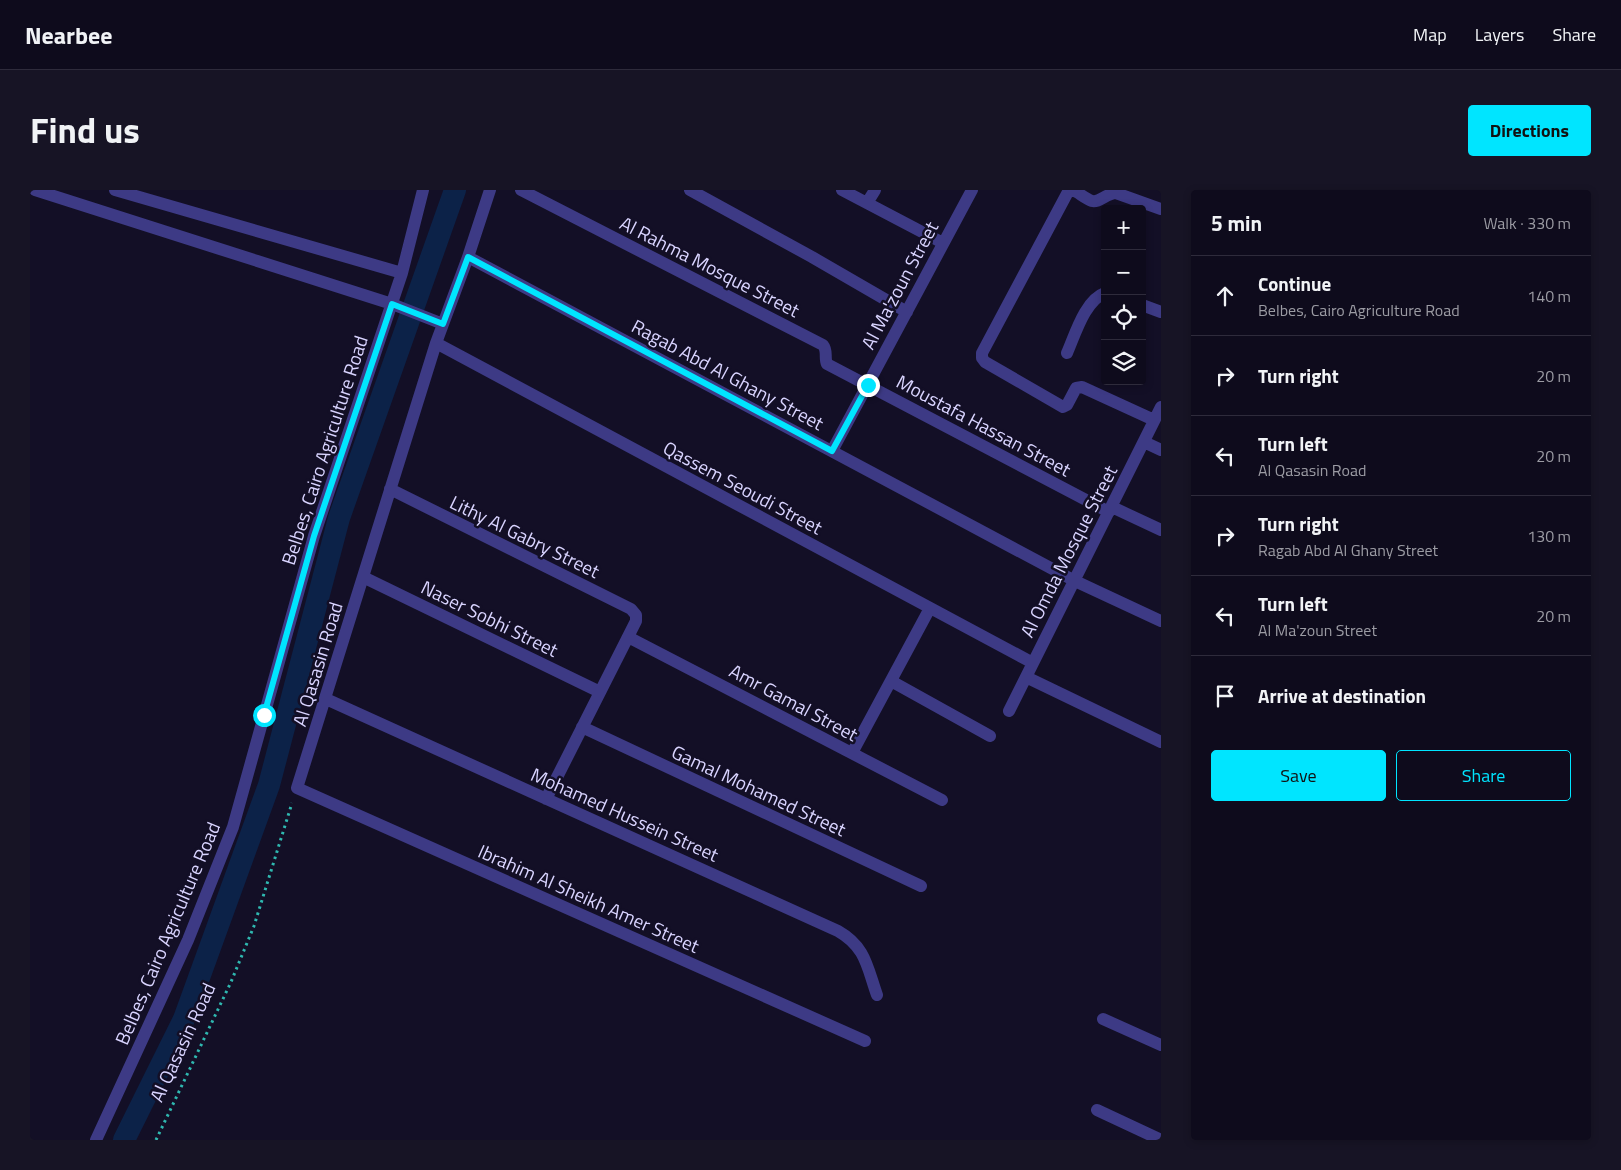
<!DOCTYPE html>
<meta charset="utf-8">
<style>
body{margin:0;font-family:"Titillium Web",sans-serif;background:#171425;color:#f1f3f6}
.controls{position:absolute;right:15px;top:15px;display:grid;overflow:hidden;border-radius:5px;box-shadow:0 2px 8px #0003}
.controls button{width:45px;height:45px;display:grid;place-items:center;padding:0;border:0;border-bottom:1px solid #2e2b3b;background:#0e0b1c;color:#f1f3f6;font:25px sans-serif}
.stop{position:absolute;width:15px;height:15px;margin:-11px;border:4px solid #00e5ff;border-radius:50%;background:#fff}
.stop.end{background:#00e5ff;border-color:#fff;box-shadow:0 1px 5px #0008}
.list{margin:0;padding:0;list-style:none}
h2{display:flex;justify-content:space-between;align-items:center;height:65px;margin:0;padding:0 20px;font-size:21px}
h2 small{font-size:16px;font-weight:400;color:#9b9ba3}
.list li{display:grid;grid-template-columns:32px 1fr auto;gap:15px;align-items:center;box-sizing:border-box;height:80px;padding:0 20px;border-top:1px solid #2e2b3b}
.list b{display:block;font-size:19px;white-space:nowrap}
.list p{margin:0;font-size:16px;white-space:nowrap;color:#9b9ba3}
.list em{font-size:16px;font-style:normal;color:#9b9ba3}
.actions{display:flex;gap:10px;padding:15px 20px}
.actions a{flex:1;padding:11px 0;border:1px solid #00e5ff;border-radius:5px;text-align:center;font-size:18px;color:#00e5ff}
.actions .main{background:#00e5ff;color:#111}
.icon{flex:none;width:28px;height:28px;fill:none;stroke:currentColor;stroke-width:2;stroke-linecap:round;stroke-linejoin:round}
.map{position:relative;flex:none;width:1131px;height:950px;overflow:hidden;border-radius:5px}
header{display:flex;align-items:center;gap:30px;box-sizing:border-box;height:70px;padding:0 25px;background:#0e0b1c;border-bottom:1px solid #2e2b3b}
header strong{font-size:24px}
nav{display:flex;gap:28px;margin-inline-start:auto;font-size:18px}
.intro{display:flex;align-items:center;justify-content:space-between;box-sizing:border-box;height:120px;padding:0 30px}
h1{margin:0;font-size:35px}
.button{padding:12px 22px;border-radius:5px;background:#00e5ff;color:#111;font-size:18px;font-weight:700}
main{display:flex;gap:30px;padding:0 30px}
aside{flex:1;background:#0e0b1c;border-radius:5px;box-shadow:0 2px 8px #0003}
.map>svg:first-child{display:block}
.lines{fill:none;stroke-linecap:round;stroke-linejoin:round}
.canal{stroke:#0c2248;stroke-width:22}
.path{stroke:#2fb8b0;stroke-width:3;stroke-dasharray:2.5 4;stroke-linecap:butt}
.minor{stroke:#3d3a85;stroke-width:12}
.route{stroke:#00e5ff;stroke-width:6}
.labels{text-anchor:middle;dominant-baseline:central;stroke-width:5;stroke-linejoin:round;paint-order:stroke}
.street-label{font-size:19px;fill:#d9d4ff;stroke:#130f26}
</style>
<header>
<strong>Nearbee</strong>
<nav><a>Map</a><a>Layers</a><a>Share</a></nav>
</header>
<div class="intro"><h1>Find us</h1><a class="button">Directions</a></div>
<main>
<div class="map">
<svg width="1131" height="950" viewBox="0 0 1131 950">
<rect width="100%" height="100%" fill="#130f26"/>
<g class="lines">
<path class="canal" d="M94 950 154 829 239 595 309 328 425 0"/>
<path class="path" d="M126 950 201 792 224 736 262 613"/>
<path class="minor" d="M5 0 362 114 413 134
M85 0 372 83
M460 0 438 67 406 153 267 598 835 851
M491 0 793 155C798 161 794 168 797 174L1079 322
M660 0 782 67 877 122
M812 0 913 53
M1039 0 952 163V168L955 172 1033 217 1037 215 1046 198 1052 197 1124 230
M1043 0C1049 3 1056 9 1062 11 1069 13 1077 3 1086 3L1131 19
M837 13 845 0
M438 67 1045 391 1131 431
M1112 115 1131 122
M406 153 1003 473
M1037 163C1045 145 1055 110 1075 103
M1114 252 1131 260
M802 261 942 0
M360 299 601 419 606 425V431L516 609
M1082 317 1131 340
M333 387 570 502
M598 447 912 610
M996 487 1131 552
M861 491 960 546
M296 509 808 741C836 757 837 777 847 805
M979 521 1131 217
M552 537 891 696
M822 563 900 418
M1073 829 1131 855
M1067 920 1131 950
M66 950 158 750 203 637 284 346 372 83 393 0"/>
</g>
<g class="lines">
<path class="route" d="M234 525 284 346 362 114 413 134 438 67 802 261 838 195"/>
</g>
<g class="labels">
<g class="street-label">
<text transform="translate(680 76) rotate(27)">Al Rahma Mosque Street</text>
<text transform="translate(869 95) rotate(-62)">Al Ma'zoun Street</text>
<text transform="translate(698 184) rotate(28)">Ragab Abd Al Ghany Street</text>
<text transform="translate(954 235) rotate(28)">Moustafa Hassan Street</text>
<text transform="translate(294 260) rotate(-72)">Belbes, Cairo Agriculture Road</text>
<text transform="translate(713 297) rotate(28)">Qassem Seoudi Street</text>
<text transform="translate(495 346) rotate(26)">Lithy Al Gabry Street</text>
<text transform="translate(1038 361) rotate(-63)">Al Omda Mosque Street</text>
<text transform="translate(460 428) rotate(26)">Naser Sobhi Street</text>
<text transform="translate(287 474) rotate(-73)">Al Qasasin Road</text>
<text transform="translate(764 512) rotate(28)">Amr Gamal Street</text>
<text transform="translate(729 600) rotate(25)">Gamal Mohamed Street</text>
<text transform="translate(595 624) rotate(24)">Mohamed Hussein Street</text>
<text transform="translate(559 708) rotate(24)">Ibrahim Al Sheikh Amer Street</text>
<text transform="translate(137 743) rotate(-67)">Belbes, Cairo Agriculture Road</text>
<text transform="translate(152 852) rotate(-65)">Al Qasasin Road</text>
</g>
</g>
</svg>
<div class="controls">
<button>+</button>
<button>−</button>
<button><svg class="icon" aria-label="locate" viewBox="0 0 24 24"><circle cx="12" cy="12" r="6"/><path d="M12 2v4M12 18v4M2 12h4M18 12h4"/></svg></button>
<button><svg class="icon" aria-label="layers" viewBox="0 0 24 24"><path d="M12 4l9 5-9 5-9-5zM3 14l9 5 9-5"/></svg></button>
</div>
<div class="stop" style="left:234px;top:525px"></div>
<div class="stop end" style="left:838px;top:195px"></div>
</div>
<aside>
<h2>5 min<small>Walk · 330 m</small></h2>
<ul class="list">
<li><svg class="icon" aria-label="ahead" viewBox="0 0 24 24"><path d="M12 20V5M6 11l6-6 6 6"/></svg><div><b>Continue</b><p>Belbes, Cairo Agriculture Road</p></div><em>140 m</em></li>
<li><svg class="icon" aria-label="right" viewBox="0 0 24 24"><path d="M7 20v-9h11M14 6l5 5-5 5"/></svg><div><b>Turn right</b></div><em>20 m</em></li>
<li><svg class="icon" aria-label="left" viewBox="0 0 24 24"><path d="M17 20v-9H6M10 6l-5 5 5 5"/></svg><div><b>Turn left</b><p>Al Qasasin Road</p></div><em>20 m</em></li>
<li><svg class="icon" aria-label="right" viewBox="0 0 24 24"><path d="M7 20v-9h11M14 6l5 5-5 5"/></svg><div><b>Turn right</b><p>Ragab Abd Al Ghany Street</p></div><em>130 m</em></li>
<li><svg class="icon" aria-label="left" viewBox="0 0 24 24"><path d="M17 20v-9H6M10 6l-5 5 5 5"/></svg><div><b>Turn left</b><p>Al Ma'zoun Street</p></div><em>20 m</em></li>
<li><svg class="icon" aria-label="arrive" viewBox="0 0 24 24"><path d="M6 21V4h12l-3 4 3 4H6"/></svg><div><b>Arrive at destination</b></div></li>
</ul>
<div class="actions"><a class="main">Save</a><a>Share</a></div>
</aside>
</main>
